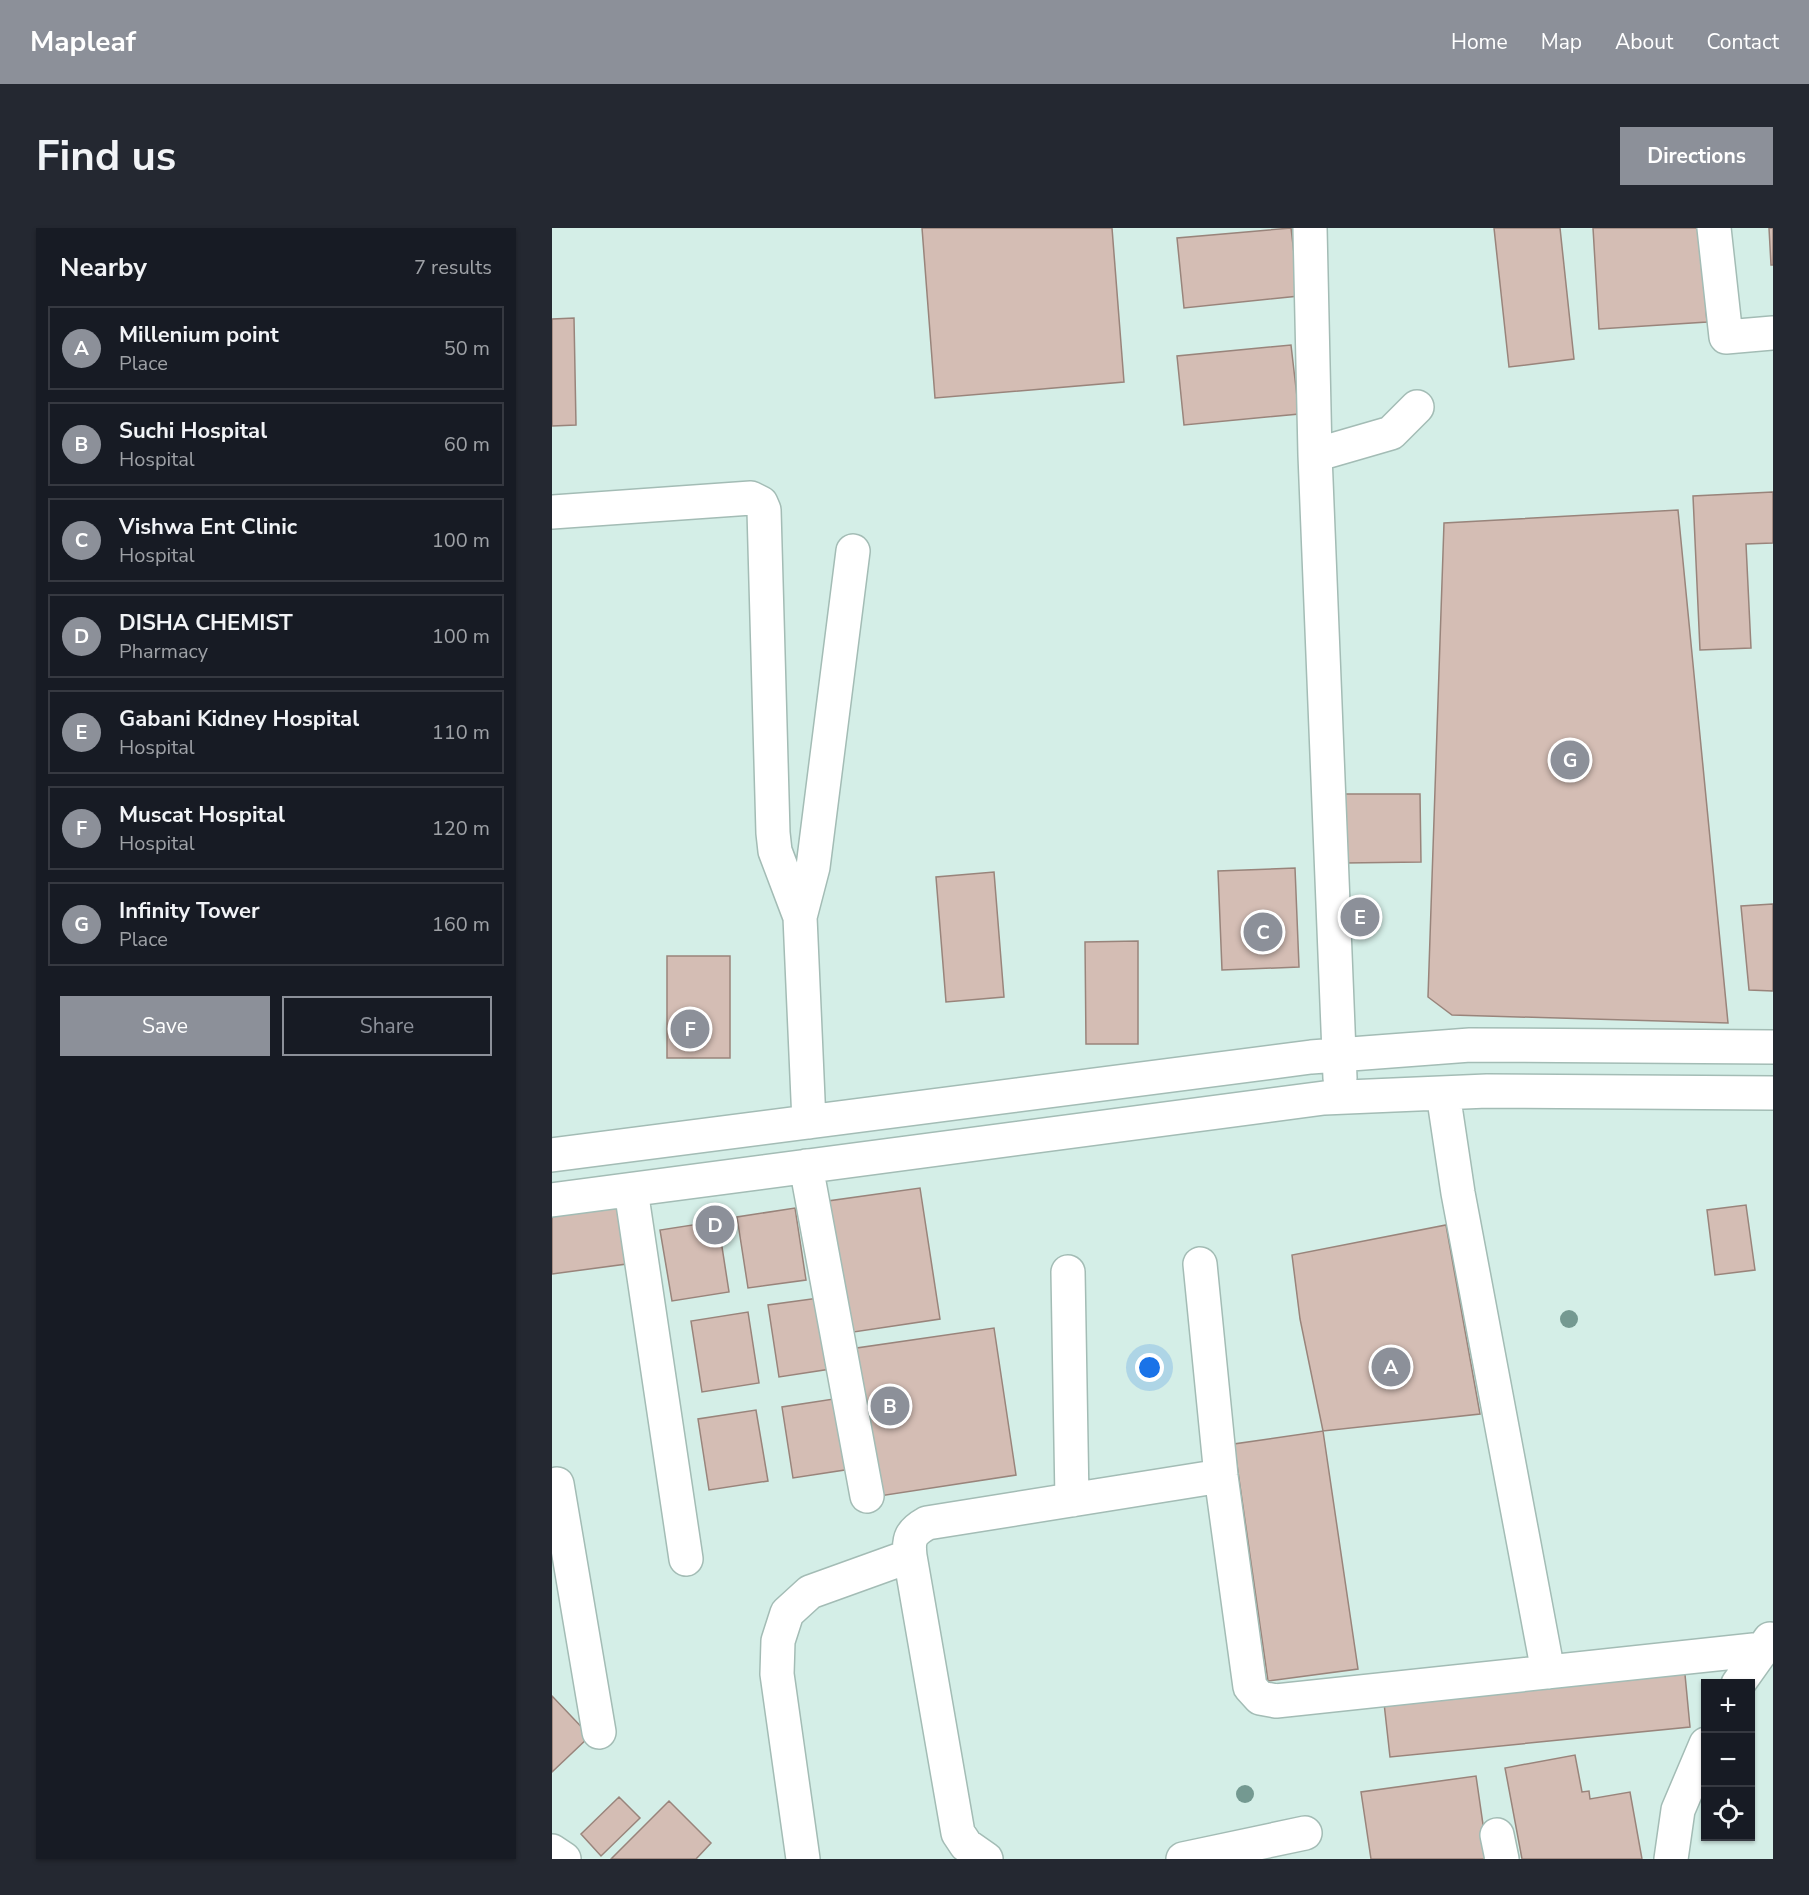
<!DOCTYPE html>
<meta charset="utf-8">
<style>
body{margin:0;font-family:"Nunito Sans",sans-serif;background:#242831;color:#f1f3f6}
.controls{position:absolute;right:18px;bottom:18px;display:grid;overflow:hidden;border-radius:0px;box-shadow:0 2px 4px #0004}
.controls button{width:54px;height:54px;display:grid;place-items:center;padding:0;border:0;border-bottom:2px solid #363941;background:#171b24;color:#f1f3f6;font:30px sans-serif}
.you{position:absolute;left:598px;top:1140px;width:21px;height:21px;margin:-15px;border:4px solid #fff;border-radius:50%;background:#1a73e8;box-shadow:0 0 0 9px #1a73e833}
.badge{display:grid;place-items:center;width:39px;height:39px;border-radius:50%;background:#8c9099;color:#fff;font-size:20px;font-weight:700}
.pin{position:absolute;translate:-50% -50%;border:3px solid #fff;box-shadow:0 2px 6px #0006}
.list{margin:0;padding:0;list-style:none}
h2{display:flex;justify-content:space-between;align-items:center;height:78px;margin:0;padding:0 24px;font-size:26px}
h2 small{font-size:20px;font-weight:400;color:#9ea1a6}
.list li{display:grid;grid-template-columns:39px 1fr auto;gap:18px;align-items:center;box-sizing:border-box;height:84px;margin:0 12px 12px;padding:0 12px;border:2px solid #363941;border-radius:0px}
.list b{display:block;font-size:22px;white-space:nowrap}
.list p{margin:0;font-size:20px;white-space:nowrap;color:#9ea1a6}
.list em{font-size:20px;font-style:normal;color:#9ea1a6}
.actions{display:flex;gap:12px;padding:18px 24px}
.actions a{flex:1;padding:14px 0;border:2px solid #8c9099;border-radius:0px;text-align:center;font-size:21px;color:#8c9099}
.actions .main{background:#8c9099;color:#fff}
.icon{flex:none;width:33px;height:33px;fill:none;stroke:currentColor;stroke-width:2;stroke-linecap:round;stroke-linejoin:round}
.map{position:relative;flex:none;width:1221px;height:1631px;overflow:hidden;border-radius:0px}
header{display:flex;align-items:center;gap:36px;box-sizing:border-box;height:84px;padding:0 30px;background:#8c9099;color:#fff}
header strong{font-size:28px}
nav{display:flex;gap:33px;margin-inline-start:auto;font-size:21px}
.intro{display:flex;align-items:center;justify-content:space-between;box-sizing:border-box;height:144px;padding:0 36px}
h1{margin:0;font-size:42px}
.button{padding:15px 27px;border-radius:0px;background:#8c9099;color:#fff;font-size:21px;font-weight:700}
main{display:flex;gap:36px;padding:0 36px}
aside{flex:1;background:#171b24;border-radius:0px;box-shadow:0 2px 4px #0004}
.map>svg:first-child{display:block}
.building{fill:#d4bdb4;stroke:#99847b;stroke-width:1.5}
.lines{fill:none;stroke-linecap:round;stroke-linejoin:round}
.minor-casing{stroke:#a3bcb5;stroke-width:36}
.minor{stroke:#fff;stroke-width:33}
.tree{fill:#749991}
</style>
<header>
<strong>Mapleaf</strong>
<nav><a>Home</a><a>Map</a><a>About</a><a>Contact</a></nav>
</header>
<div class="intro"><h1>Find us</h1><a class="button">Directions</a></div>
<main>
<aside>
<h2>Nearby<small>7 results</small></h2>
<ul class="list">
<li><span class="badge">A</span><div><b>Millenium point</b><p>Place</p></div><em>50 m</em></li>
<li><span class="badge">B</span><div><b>Suchi Hospital</b><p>Hospital</p></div><em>60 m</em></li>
<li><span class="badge">C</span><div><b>Vishwa Ent Clinic</b><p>Hospital</p></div><em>100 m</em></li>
<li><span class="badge">D</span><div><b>DISHA CHEMIST</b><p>Pharmacy</p></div><em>100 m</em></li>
<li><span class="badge">E</span><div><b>Gabani Kidney Hospital</b><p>Hospital</p></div><em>110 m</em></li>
<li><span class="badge">F</span><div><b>Muscat Hospital</b><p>Hospital</p></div><em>120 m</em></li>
<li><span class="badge">G</span><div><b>Infinity Tower</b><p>Place</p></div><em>160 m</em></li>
</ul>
<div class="actions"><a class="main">Save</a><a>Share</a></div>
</aside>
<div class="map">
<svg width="1221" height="1631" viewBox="0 0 1221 1631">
<rect width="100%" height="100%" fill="#d4eee7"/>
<path class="building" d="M370 0H560L572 154 383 170Z
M739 0 747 68 632 80 625 10Z
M942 0H1008L1022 131 957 139Z
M1041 0H1148L1155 94 1047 101Z
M1217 0H1221V37H1219Z
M22 90 24 197 0 198V91Z
M739 117 747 186 632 197 625 128Z
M1221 264V315L1194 316 1199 420 1148 422 1141 268Z
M1126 282 1176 795 900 787 876 769 892 295Z
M792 566H868L869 634 793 635Z
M743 640 747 739 670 742 666 643Z
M442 644 452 769 394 774 384 649Z
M1221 676V763L1197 762 1189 678Z
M586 713V816H534L533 714Z
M115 728H178V830H115Z
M368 960 388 1091 295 1105 276 973Z
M73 974 82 1035 0 1046V984Z
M1194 977 1203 1042 1163 1047 1155 982Z
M243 980 254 1052 196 1060 185 989Z
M166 993 177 1064 120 1073 108 1002Z
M894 997 928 1186 771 1203 748 1091 740 1027Z
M274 1069 285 1140 227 1149 216 1077Z
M196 1084 207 1155 150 1164 139 1093Z
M442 1100 464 1247 321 1269 298 1121Z
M288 1170 299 1241 241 1250 230 1179Z
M204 1182 216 1253 157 1262 146 1191Z
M771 1203 806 1441 716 1453 682 1216Z
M1132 1436 1138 1499 838 1529 831 1466Z
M0 1468 38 1508 0 1544Z
M1023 1527 1030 1564 1037 1563 1038 1571 1078 1564 1090 1631H970L953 1540Z
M924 1548 936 1631H819L809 1564Z
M67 1569 88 1590 49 1628 29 1606Z
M117 1573 159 1615 144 1631H59Z"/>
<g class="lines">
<g class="minor-casing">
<path id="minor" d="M758 0 763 227 788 850
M1162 0 1174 109 1221 105
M763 227 839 205 865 179
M0 284 199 270 209 275 212 282 221 605 223 623 248 689 257 894
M248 689 261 639 301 323
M891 865 906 965 996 1444
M0 927 759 829 918 817 1221 819
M254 938 315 1268
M79 962 134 1331
M0 972 772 870 935 863 1221 865
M648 1036 669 1248 698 1459 708 1470 724 1473 1211 1421
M516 1044 520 1272
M5 1256 47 1504
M358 1328 406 1605 414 1617 434 1631
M1186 1456 1218 1411
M945 1607 950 1631
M0 1623 12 1631
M251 1631 225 1446 226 1413 235 1385 258 1364 358 1328C356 1310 359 1304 375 1295L669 1248
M631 1631 753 1605
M1119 1631 1126 1582 1154 1516"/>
</g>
<use href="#minor" class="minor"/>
</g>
<g class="tree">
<circle cx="1017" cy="1091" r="9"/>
<circle cx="693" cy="1566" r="9"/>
</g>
</svg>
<div class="controls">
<button>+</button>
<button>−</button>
<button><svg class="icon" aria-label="locate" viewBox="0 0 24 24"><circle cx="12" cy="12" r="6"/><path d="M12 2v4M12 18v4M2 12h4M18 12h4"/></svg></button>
</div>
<div class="you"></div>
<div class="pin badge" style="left:839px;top:1139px">A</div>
<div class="pin badge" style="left:338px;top:1178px">B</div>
<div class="pin badge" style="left:711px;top:704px">C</div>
<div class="pin badge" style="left:163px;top:997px">D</div>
<div class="pin badge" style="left:808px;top:689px">E</div>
<div class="pin badge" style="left:138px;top:801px">F</div>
<div class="pin badge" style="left:1018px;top:532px">G</div>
</div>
</main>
